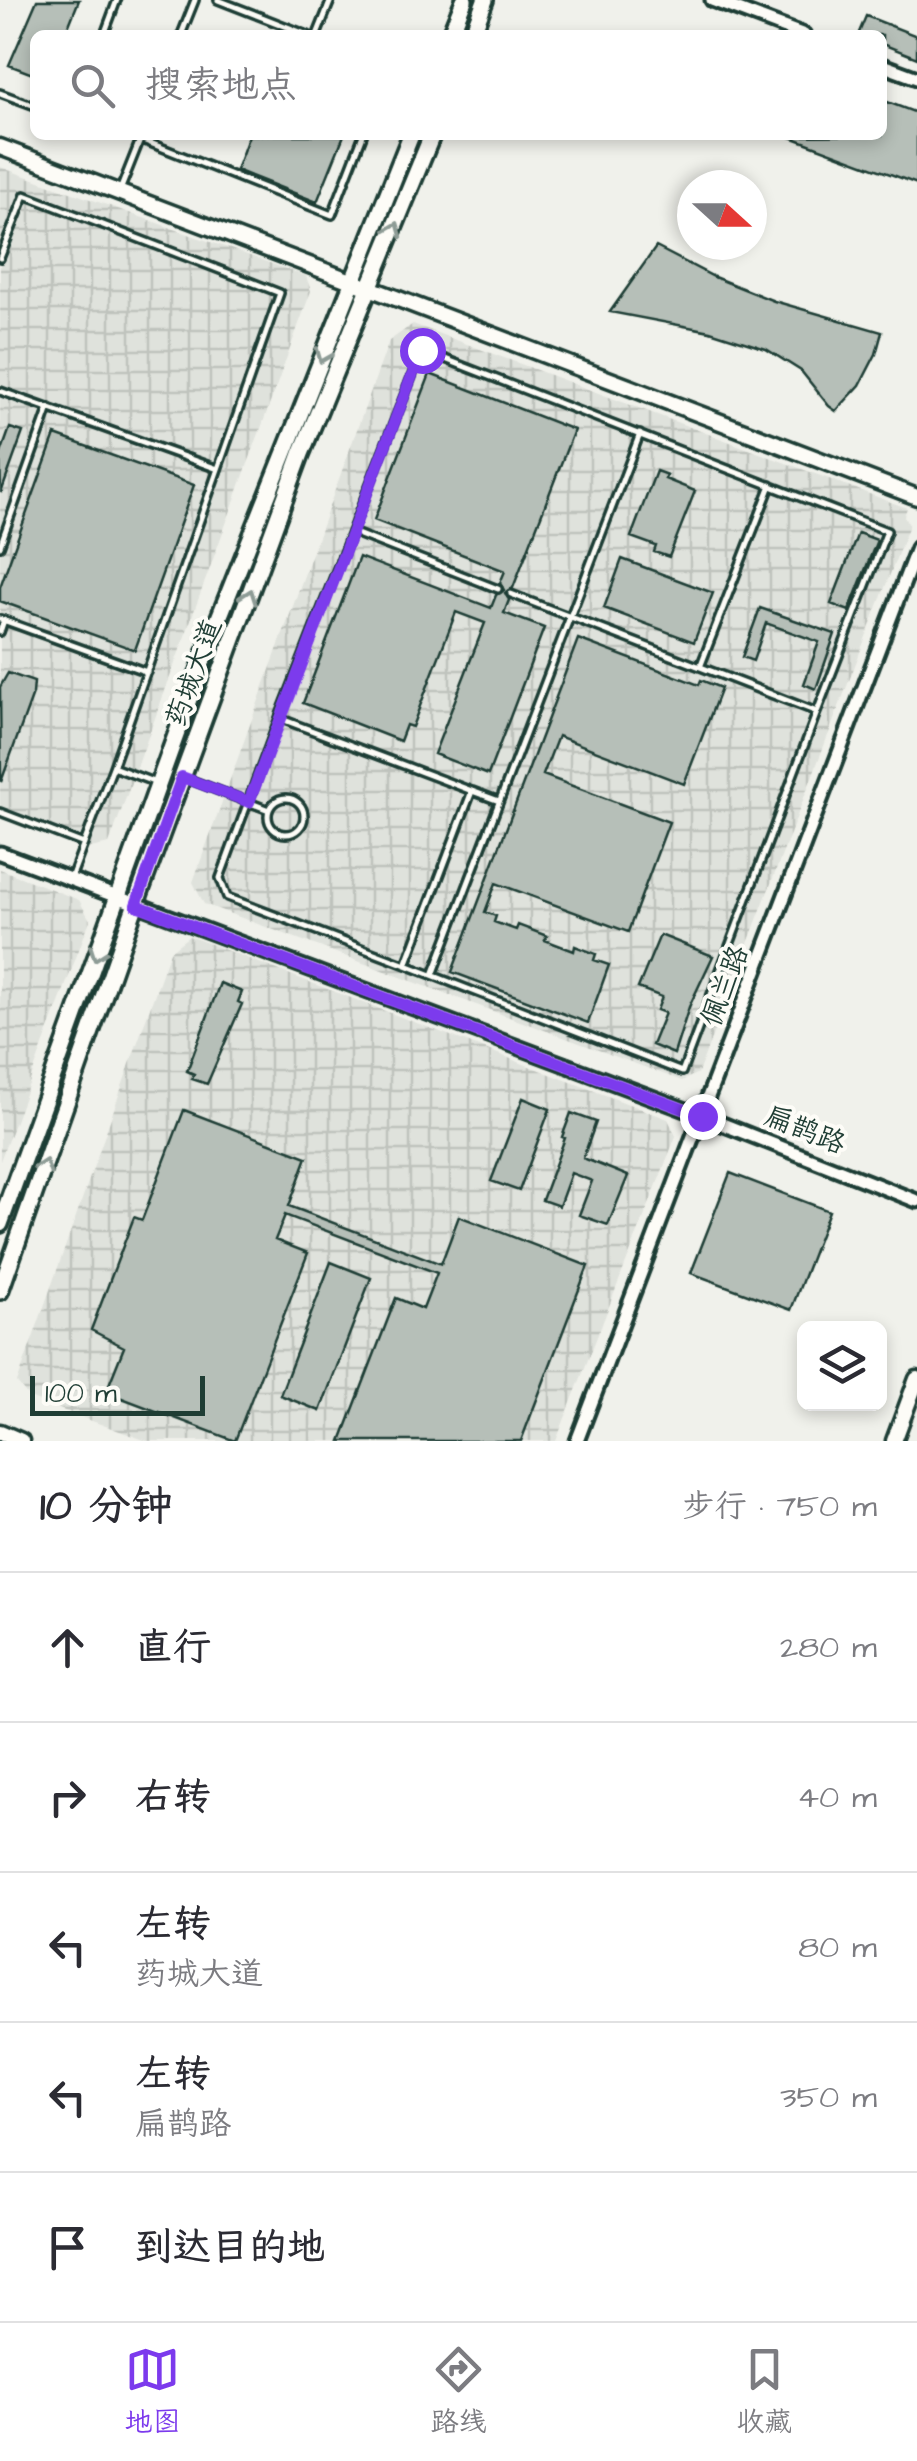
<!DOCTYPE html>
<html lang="zh">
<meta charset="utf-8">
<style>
body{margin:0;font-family:"Architects Daughter","LXGW WenKai TC",sans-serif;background:#f2f2f3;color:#2b2b33}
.controls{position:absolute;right:30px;bottom:30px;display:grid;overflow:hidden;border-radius:15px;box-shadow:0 5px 15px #0003}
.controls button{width:90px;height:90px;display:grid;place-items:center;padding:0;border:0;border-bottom:2px solid #e1e1e2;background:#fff;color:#2b2b33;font:50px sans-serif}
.compass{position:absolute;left:677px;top:170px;width:90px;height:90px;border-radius:50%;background:#fff;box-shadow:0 5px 15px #0003;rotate:111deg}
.scale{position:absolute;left:30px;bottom:25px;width:175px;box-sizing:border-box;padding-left:10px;border:5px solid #1f3d34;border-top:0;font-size:28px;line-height:35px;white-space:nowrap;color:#1f3d34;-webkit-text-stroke:8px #fdfcf7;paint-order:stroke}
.stop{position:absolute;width:30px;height:30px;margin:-22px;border:8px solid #7c3aed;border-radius:50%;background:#fff}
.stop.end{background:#7c3aed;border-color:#fff;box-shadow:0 2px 10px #0008}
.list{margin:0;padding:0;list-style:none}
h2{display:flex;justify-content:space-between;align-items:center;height:130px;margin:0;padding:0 40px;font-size:42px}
h2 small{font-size:32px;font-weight:400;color:#7c7c81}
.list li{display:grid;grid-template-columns:65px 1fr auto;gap:30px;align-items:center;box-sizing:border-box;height:150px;padding:0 40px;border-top:2px solid #e1e1e2}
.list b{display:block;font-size:38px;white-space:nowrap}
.list p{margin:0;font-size:32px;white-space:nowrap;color:#7c7c81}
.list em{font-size:32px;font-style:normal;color:#7c7c81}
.icon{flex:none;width:55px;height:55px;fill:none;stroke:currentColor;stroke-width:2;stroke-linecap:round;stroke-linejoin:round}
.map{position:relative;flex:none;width:917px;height:1441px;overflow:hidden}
.search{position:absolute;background:#fff;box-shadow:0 5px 15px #0003;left:30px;right:30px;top:30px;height:110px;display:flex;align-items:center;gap:25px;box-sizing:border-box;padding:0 35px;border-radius:15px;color:#7c7c81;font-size:38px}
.sheet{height:880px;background:#fff}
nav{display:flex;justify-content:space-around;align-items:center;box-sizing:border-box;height:140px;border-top:2px solid #e1e1e2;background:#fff;font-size:28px;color:#7c7c81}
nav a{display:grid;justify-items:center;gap:5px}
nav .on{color:#7c3aed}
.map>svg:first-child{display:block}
.industrial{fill:url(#industrial-grid)}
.building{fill:#b6bfb8;stroke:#1f3d34;stroke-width:2.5}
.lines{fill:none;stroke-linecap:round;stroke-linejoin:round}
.service-casing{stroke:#1f3d34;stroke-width:12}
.minor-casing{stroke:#1f3d34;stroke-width:19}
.tertiary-casing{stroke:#1f3d34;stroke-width:21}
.secondary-casing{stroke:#1f3d34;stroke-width:22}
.service{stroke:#fdfcf7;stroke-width:5}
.minor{stroke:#fdfcf7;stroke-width:11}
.tertiary{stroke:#fdfcf7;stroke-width:14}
.secondary{stroke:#fdfcf7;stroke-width:15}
.oneway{stroke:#8e9c96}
.route{stroke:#7c3aed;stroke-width:12}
.labels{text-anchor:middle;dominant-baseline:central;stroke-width:8;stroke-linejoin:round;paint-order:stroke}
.street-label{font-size:28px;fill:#1f3d34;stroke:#fdfcf7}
</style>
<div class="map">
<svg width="917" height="1441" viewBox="0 0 917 1441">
<defs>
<pattern id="industrial-grid" width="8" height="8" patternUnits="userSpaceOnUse" patternTransform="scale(2.5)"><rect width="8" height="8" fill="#dfe2dc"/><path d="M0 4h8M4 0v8" fill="none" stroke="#bfc3bd"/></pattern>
</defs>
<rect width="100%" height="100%" fill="#f0f1eb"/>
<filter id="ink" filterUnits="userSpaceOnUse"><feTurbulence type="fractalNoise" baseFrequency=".01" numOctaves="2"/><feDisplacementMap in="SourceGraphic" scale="20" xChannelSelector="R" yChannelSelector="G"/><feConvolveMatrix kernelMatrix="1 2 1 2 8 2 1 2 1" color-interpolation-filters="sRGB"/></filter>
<g filter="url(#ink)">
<path class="industrial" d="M0 167 306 276 311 291 109 844 86 849 0 817Z
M413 324 907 508 904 516 909 525 698 1073 682 1081 204 904 193 882 389 341Z
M0 869 79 900 90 920 0 1161Z
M189 936 668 1119 676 1136 556 1441H147L29 1398 17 1383 170 951Z"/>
<path class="building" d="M37 0H79L65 35H35V75L9 65Z
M866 16 917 36V58L882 44V35H858Z
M882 100 917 113V184L788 136 882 135Z
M249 135H344L317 202 236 170Z
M656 247 714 277 774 301 882 332 876 354 860 385 836 411 829 406 801 371 766 349 710 331 610 312Z
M430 374 574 430 513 588 505 593 509 600 504 613 544 628 488 775 434 754 485 623 456 612 412 727 406 725 400 741 303 703 359 557 491 608 496 595 504 590 500 583 505 571 374 520Z
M10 428 23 432 1 493 0 456Z
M55 435 194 485 135 650 0 601V587Z
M656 471 667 475 665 479 695 491 669 557 654 552 656 546 631 537Z
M858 533 877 540 849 611 831 604Z
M622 559 713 593 694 642 604 608Z
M760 608 835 634 816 689 804 684 819 642 766 623 753 661 742 657Z
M578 639 699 685 701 680 721 688 684 784 558 736 543 775 669 822 628 932 496 883 485 912 496 916 494 922 516 930 518 925 547 936 545 940 574 951 575 946 596 954 594 960 609 965 588 1023 452 972Z
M8 673 34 682 33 694 1 782 0 687Z
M660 935 713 956 689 1007 674 1054 652 1045 665 1013 657 1010 662 997 638 988Z
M220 983 242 992 238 1002 242 1004 207 1084 192 1079 194 1074 187 1071Z
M523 1098 550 1109 519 1191 491 1181Z
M184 1110 307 1157 289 1206 441 1264 459 1216 588 1266 521 1441H341L396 1298 423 1309 437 1273 285 1215 275 1240 308 1253 235 1441 106 1392 124 1347 91 1330 134 1217 142 1220Z
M571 1113 596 1122 583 1158 628 1176 608 1225 579 1215 592 1181 571 1173 559 1206 542 1200 565 1138 562 1137Z
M730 1173 829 1211 791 1310 691 1273Z
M331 1262 371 1278 320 1411 280 1395Z"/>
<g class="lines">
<g class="service-casing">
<path id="service" d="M218 0 308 35
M104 35 117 0
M181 35 195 0
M317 35 331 0
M0 93 35 106
M140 139 332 215 363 135
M121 188 142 135
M0 258 25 195 280 293 113 767
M0 391 218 469
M352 532 498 589
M0 546 49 408
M0 619 147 672
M0 632 4 620
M700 667 771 485
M279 718 422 350 887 531 817 712 511 594
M279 718 472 791 406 965 227 897 220 878Z
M183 777 269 810
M472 791 499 801
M268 816a18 18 0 1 1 36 0a18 18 0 1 1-36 0Z
M0 812 84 844
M71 878 113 767 156 783
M406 965 682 1072 817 712
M433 975 640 434"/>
</g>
<g class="minor-casing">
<path id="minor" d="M712 0 804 35
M882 65 917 78
M0 853 702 1116 917 1201
M577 1441 917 548"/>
</g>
<g class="tertiary-casing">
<path id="tertiary" d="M0 147 917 497
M0 1432 21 1441
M894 1441 917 1379"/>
</g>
<g class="secondary-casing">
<path id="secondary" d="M450 35 464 0
M472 35 485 0
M0 1224 211 638 411 135
M0 1291 140 892 301 454 432 135"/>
</g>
<use href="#service" class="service"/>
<use href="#minor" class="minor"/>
<use href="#tertiary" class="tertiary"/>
<use href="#secondary" class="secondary"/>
</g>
<defs><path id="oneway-chevron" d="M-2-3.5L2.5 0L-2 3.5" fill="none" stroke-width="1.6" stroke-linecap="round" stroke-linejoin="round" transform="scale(2.5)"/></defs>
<g class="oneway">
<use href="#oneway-chevron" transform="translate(395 229) rotate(-68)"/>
<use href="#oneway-chevron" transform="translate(323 356) rotate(112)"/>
<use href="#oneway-chevron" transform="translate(249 596) rotate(-70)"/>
<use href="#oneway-chevron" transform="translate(97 954) rotate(110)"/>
<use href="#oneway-chevron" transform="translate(44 1166) rotate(-71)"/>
</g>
</g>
<g class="lines" filter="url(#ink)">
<path class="route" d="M422 350 249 802 182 777 136 905 702 1116"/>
</g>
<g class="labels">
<g class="street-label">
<text transform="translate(194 673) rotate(-70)">药城大道</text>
<text transform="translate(725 986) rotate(-69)">佩兰路</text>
<text transform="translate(805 1130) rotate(22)">扁鹊路</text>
</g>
</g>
</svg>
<div class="controls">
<button><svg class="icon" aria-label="layers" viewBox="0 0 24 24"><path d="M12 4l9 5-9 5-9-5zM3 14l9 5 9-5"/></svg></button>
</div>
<svg class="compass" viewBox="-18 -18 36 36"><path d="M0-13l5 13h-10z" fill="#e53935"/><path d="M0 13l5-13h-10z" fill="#7c7c81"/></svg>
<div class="scale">100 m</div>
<div class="stop" style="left:422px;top:350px"></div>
<div class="stop end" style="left:702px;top:1116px"></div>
<div class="search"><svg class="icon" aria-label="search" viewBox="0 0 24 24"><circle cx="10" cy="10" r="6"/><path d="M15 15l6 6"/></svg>搜索地点</div>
</div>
<section class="sheet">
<h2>10 分钟<small>步行 · 750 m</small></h2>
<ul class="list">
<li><svg class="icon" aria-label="ahead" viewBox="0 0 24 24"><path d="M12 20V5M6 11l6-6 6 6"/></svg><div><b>直行</b></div><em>280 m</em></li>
<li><svg class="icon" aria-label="right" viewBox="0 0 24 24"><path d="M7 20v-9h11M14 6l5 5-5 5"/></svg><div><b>右转</b></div><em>40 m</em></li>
<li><svg class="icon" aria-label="left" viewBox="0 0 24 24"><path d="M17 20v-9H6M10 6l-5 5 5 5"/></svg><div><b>左转</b><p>药城大道</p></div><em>80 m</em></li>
<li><svg class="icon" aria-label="left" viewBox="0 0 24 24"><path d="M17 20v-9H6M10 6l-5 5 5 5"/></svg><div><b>左转</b><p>扁鹊路</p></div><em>350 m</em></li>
<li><svg class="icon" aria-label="arrive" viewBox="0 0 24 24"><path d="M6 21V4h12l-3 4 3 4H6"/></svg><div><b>到达目的地</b></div></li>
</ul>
</section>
<nav>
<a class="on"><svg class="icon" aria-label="map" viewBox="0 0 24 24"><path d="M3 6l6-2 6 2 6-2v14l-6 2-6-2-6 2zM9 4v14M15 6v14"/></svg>地图</a>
<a><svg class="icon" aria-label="directions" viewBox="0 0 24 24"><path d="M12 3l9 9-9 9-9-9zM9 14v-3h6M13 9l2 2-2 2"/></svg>路线</a>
<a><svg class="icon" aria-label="saved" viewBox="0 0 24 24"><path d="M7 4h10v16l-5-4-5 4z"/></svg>收藏</a>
</nav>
